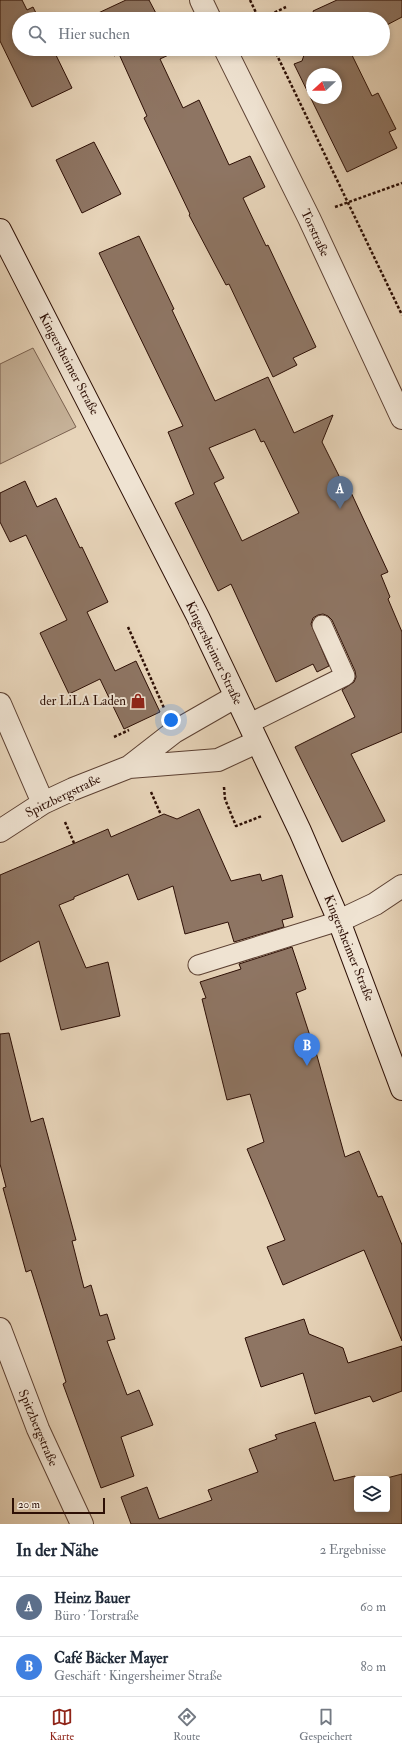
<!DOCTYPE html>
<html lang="de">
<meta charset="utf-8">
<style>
body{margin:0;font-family:"IM FELL Double Pica",serif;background:#f2f2f3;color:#1f2937}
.controls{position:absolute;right:12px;bottom:12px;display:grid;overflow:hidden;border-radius:4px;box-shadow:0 2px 6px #0003}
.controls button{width:36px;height:36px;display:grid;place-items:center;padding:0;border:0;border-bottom:1px solid #e0e1e3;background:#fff;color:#1f2937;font:20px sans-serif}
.compass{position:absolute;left:306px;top:68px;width:36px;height:36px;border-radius:50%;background:#fff;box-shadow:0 2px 6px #0003;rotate:249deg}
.scale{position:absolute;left:12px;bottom:10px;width:93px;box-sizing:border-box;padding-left:4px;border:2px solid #2d0f05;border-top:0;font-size:11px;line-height:14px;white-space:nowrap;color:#2d0f05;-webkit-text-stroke:3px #efe3d2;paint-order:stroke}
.you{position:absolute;left:171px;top:720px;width:14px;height:14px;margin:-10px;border:3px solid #fff;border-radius:50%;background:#1a73e8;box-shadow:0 0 0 6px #1a73e833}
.badge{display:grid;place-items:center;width:26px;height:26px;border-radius:50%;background:#8f2418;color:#fff;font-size:13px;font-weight:700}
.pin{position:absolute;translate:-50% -33px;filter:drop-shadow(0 1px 2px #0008)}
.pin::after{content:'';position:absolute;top:21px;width:14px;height:12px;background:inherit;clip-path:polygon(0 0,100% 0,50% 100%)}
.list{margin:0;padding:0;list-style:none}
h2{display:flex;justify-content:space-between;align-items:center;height:52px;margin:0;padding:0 16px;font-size:17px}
h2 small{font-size:13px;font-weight:400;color:#747a83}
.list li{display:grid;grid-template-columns:26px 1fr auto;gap:12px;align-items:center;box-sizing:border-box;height:60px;padding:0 16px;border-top:1px solid #e0e1e3}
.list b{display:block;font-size:15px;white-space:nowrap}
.list p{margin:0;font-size:13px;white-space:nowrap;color:#747a83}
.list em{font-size:13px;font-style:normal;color:#747a83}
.icon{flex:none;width:22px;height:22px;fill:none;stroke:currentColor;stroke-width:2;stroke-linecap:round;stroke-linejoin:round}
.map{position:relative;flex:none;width:402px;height:1524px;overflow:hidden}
.search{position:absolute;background:#fff;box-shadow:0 2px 6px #0003;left:12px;right:12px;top:12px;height:44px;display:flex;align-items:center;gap:10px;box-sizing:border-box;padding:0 14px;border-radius:22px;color:#747a83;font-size:15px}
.sheet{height:172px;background:#fff}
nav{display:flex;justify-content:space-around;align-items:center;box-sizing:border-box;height:56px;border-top:1px solid #e0e1e3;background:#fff;font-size:11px;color:#747a83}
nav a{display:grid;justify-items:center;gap:2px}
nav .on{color:#8f2418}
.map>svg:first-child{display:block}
.green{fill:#c7b39a;stroke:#7a6150}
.building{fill:#8e7563;stroke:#2d0f05;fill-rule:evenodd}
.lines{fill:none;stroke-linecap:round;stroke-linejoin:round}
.lane-casing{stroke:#5c4032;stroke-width:21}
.street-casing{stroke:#5c4032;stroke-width:24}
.secondary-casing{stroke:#2d0f05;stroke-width:24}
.path{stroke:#2d0f05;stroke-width:2.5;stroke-dasharray:3 2;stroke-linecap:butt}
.lane{stroke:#efe3d2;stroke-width:19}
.street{stroke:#efe3d2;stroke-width:22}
.secondary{stroke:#efe3d2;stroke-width:22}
.labels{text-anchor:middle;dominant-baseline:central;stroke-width:4;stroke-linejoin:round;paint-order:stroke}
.street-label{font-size:13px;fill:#2d0f05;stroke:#efe3d2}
.poi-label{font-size:13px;fill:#2d0f05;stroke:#efe3d2;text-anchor:end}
</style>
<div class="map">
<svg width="402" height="1524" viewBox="0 0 402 1524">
<rect width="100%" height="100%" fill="#e7d4b9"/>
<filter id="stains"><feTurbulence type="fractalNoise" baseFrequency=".005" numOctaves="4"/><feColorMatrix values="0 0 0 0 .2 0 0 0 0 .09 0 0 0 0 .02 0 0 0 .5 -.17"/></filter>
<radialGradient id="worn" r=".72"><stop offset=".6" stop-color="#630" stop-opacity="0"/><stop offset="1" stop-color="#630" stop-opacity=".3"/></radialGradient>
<path class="green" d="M33 348 76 427 0 464V364Z"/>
<path class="building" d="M0 0H22L27 10 33 7 39 19H19V49H53L72 88 32 107 0 41Z
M126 0H149L159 19H96L94 15Z
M337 0H402V17L383 27V19H316L313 11Z
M111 49H173L175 52 160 59 183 108 199 100 229 165 250 156 265 187 243 198 266 246 268 245 316 347 293 358 297 365 273 377 229 284 226 285 189 215 190 214 144 118 147 116 119 54 114 56Z
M306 49H349L372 96 378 93 396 129 389 132 397 148 347 172 294 64 302 61ZM312 74H336V98H312Z
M94 142 121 194 82 213 56 160Z
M139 236 174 309 172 310 215 401 268 377 294 433 333 415 322 442 345 488 348 486 388 572 381 575 390 597 388 599 402 632V732L351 754 385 821 342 842 295 747 355 717 342 690 354 682 356 677 355 671 332 620 328 616 323 614 318 615 313 618 311 624 329 666 317 672 313 664 276 682 231 584 218 591 175 503 194 494 168 432 183 426 99 253ZM255 429 261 442 264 441 299 513 242 541 214 483 224 478 209 448Z
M25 481 37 507 56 498 80 548 82 547 108 602 87 612 115 671 136 661 160 712 124 729 100 679 69 694 40 633 67 620 26 535 10 542 0 522V493Z
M199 809 231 881 260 874 262 881 282 875 293 917 282 920 284 927 234 942 228 922 185 934 173 886 138 900 128 874 74 897V899L59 905 86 968 108 962 120 1016 61 1030 39 941 0 962V875L108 829 111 837 164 814 177 819Z
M292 947 306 989 296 993 313 1045H314L345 1157 359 1151 378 1197 382 1196 402 1245V1341L364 1250 283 1285 267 1247 285 1240 247 1149 264 1142 250 1094 227 1100 202 999 206 998 200 982 241 969 239 964Z
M9 1033 31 1122 43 1118 76 1240 72 1241 84 1288 91 1285 100 1316 107 1314 115 1339 107 1341 127 1395 139 1390 153 1425 121 1437 134 1476 101 1488 63 1384 66 1382 31 1270 26 1272 3 1188 6 1187 0 1164V1034Z
M304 1319 309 1334 343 1348 348 1363 402 1346V1391L373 1402 370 1396 315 1414 303 1373 261 1387 245 1338Z
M315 1422 334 1481 355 1476 357 1486V1509H387V1479H383L402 1474V1524H131L121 1497 147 1487 159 1519 212 1500 208 1490 258 1472 249 1449 277 1439 275 1435Z"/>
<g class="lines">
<g class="lane-casing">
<path id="lane" d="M248 724 345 676 322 625
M198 965 339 921"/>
</g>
<g class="street-casing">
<path id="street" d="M201 0 210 19
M225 49 309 218 402 418
M0 704 43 803
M129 767 174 732 235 697
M0 831 43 803 73 789 129 767 218 760 257 742
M339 921 375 904 402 886
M0 1329 38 1429 82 1524"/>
</g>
<g class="secondary-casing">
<path id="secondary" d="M0 230 198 617 300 831 339 921 402 1089"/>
</g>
<path class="path" d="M250 0 259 19
M261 19 286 7
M274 49 402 315
M335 207 402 183
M128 627 164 708
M114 737 129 730
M224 787 225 799 236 826 262 816
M151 792 161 815
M65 822 74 843"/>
<use href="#lane" class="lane"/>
<use href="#street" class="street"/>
<use href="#secondary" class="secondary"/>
</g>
<defs>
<g id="shop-bare" transform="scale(1.2)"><path d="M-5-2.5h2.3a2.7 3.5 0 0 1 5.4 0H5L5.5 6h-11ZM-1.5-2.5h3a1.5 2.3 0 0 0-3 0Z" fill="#8f2418" stroke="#efe3d2" stroke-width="2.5" paint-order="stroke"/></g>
</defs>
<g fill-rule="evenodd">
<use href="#shop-bare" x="138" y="701"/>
</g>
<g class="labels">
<g class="street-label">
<text transform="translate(315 233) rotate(65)">Torstraße</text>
<text transform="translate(69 364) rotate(62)">Kingersheimer Straße</text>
<text transform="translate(214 653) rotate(64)">Kingersheimer Straße</text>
<text transform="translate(63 796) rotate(-26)">Spitzbergstraße</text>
<text transform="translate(349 948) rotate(68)">Kingersheimer Straße</text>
<text transform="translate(38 1428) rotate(67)">Spitzbergstraße</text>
</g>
<g class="poi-label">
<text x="126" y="701">der LiLA Laden</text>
</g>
</g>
<rect width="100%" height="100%" filter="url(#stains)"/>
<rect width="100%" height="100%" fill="url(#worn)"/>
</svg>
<div class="controls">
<button><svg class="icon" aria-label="layers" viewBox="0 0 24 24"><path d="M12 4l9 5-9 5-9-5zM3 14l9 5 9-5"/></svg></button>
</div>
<svg class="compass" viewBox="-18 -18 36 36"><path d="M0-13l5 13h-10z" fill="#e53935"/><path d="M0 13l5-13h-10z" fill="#747a83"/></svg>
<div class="scale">20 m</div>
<div class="you"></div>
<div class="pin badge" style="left:340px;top:509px;background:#5c6f8a">A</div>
<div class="pin badge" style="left:307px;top:1066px;background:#3f7fe0">B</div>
<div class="search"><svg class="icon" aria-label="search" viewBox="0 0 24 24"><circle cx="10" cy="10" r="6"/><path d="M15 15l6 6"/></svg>Hier suchen</div>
</div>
<section class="sheet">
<h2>In der Nähe<small>2 Ergebnisse</small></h2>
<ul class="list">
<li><span class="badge" style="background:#5c6f8a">A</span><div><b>Heinz Bauer</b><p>Büro · Torstraße</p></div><em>60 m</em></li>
<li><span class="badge" style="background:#3f7fe0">B</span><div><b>Café Bäcker Mayer</b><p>Geschäft · Kingersheimer Straße</p></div><em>80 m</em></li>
</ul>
</section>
<nav>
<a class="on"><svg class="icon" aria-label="map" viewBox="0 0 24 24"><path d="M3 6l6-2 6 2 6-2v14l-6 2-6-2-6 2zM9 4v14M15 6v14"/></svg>Karte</a>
<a><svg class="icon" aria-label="directions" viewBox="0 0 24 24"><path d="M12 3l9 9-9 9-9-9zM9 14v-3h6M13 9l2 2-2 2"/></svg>Route</a>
<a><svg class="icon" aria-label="saved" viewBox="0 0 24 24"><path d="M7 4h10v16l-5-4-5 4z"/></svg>Gespeichert</a>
</nav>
